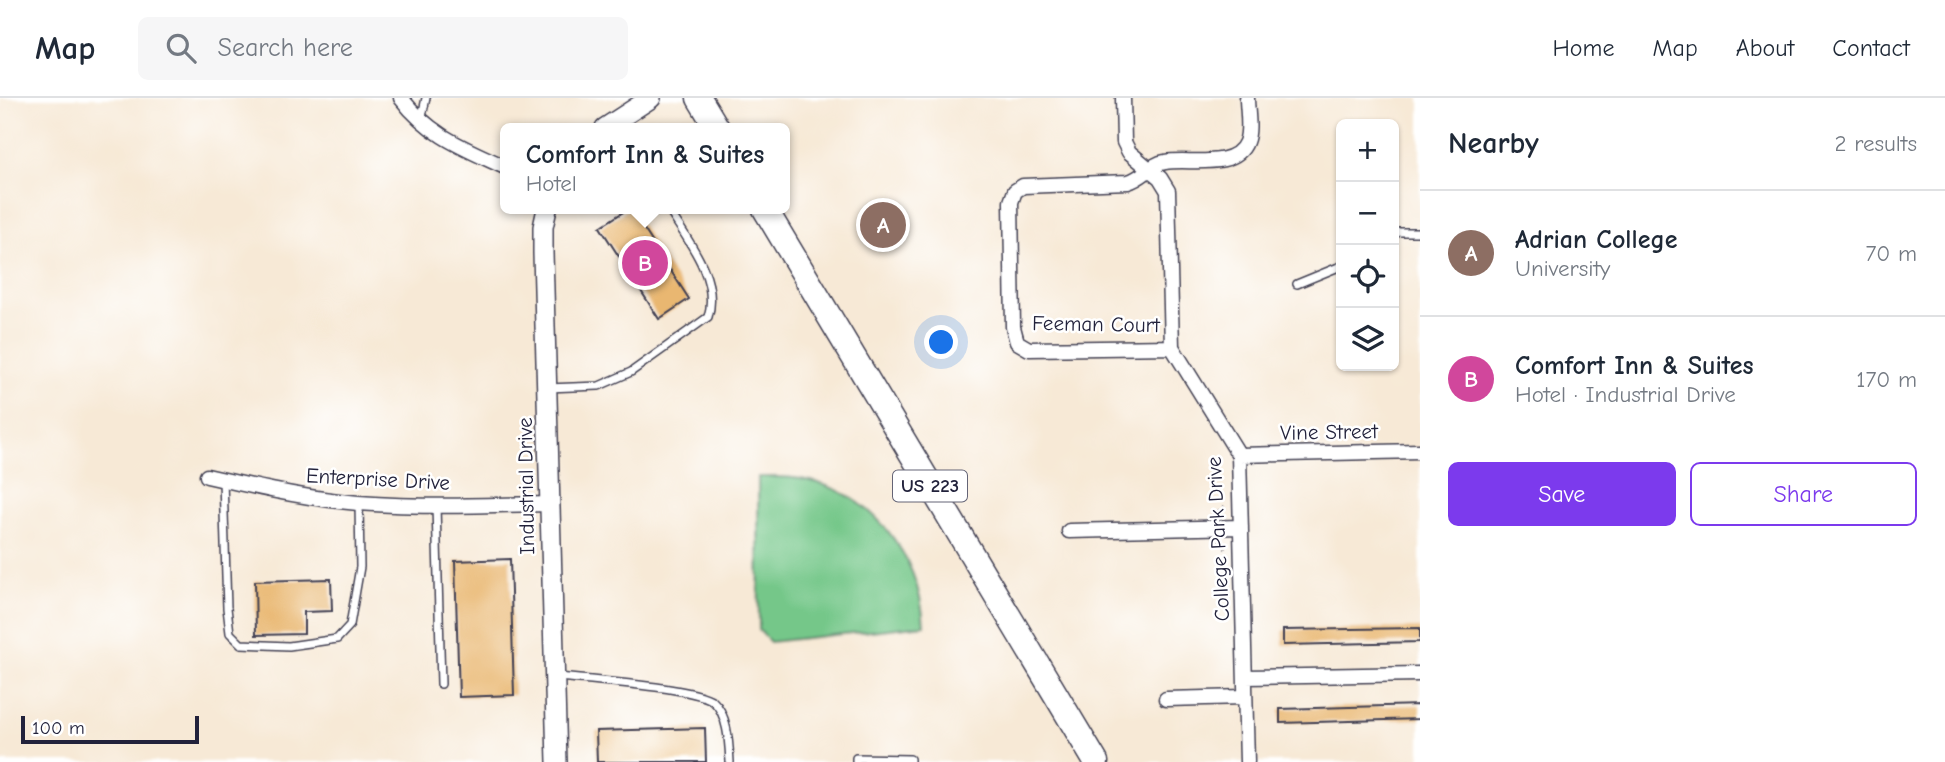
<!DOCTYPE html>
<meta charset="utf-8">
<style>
body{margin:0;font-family:"Comic Neue",sans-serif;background:#f6f6f7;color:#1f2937}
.controls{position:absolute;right:21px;top:21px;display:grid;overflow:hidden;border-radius:10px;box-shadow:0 2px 5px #0004}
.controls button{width:63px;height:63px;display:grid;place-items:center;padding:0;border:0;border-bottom:2px solid #e0e1e3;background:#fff;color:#1f2937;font:35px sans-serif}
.scale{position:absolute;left:21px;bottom:18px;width:178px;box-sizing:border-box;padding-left:7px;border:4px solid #22223b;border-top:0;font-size:19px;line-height:24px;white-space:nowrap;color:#22223b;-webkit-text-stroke:5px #fff;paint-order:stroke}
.you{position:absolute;left:942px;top:245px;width:24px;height:24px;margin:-18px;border:5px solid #fff;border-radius:50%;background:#1a73e8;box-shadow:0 0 0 10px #1a73e833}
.badge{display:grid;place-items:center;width:46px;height:46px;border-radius:50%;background:#7c3aed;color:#fff;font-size:23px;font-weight:700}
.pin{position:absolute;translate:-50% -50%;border:4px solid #fff;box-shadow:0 2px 7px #0006}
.popup{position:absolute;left:500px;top:25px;width:290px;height:91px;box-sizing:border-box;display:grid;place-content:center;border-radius:10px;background:#fff;filter:drop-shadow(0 2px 5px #0005);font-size:23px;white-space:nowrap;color:#747a83}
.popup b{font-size:26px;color:#1f2937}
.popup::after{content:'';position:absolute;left:50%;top:100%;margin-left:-14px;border:14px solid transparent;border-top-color:#fff}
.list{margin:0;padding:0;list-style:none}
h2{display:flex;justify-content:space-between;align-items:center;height:91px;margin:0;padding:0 28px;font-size:30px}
h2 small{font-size:23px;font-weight:400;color:#747a83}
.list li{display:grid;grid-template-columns:46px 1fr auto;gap:21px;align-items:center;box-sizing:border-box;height:126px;padding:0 28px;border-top:2px solid #e0e1e3}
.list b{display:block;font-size:26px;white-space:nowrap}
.list p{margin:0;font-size:23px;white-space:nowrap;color:#747a83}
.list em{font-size:23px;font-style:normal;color:#747a83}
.actions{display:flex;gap:14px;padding:21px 28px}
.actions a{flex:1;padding:16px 0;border:2px solid #7c3aed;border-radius:10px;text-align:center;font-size:24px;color:#7c3aed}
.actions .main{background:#7c3aed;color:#fff}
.icon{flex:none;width:38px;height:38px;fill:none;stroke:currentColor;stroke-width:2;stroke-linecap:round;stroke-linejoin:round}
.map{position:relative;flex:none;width:1420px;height:664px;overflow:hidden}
header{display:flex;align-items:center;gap:42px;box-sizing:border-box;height:98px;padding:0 35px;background:#fff;border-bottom:2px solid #e0e1e3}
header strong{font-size:33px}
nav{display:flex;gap:38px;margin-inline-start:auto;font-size:24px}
.search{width:490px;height:63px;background:#f6f6f7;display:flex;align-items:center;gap:18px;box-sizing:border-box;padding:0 24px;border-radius:10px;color:#747a83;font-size:26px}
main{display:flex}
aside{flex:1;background:#fff}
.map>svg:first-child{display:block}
.green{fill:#75c789;stroke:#4c7462;stroke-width:2}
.building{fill:#e9b771}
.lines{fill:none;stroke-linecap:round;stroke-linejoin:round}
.lane-casing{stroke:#424052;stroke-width:10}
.street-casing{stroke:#424052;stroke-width:17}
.secondary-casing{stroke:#424052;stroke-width:22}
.highway-casing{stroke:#424052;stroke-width:27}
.path{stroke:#424052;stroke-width:2;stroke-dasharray:5 5;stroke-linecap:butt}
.lane{stroke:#fff;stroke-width:7}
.street{stroke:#fff;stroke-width:14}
.secondary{stroke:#fff;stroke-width:19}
.highway{stroke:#fff;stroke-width:24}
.labels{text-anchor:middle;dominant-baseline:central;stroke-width:5;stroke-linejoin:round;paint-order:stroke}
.shield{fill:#fff;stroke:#646476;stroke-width:2}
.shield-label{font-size:19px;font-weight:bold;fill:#22223b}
.street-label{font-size:21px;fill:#22223b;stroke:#fff}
</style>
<header>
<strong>Map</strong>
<div class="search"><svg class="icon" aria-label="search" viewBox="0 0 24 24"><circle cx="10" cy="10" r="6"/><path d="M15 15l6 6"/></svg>Search here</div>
<nav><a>Home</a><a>Map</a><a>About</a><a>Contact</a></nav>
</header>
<main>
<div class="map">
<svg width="1420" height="664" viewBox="0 0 1420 664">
<rect width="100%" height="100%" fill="#fff"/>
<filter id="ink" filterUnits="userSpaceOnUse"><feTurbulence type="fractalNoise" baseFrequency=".0143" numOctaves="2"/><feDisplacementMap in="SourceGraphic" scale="14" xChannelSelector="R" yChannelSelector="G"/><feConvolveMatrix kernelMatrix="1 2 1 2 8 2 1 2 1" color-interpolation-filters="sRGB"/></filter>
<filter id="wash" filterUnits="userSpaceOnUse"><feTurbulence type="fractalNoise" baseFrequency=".00686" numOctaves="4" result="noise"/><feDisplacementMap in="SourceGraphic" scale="28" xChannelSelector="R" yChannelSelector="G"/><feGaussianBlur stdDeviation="1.57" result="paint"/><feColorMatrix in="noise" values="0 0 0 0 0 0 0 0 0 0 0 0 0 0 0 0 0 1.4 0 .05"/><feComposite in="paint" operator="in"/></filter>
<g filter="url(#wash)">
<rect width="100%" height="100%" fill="#f7e9d6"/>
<path class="green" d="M758 379C772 379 787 378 801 381 873 393 919 458 924 527L770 544 759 532Z"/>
<g id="blocks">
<path class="building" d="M628 111H631L689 201 659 221 600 129Z
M510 461 514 597 459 599 455 463Z
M331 481 332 513 304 514V536L256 537 255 483Z
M1420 530V544L1283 547V532Z
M1420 607V621L1280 625V611Z
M705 630 706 664H597L596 633Z"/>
</g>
</g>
<g filter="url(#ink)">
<use href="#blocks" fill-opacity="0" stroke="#424052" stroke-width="2"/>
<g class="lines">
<g class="lane-casing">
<path id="lane" d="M421 23 426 0
M1394 137 1399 134H1420
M1297 186 1341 168
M547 290 599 288 631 274 708 219C720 181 687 141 668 111
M223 382 227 510 230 535 241 546 289 548 337 541 350 527 360 469 359 405
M436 408 441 586
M558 579C586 582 695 589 713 603 728 616 729 646 730 664
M856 664V660L910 661V664"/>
</g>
<g class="street-casing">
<path id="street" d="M401 0C430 38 464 50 505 69
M1123 0 1124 44 1129 54 1160 80 1168 93 1172 249 1239 357 1247 664
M1172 249 1029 251 1017 244 1013 229 1011 104 1015 93 1023 88 1128 84C1143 80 1151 66 1165 64 1189 60 1235 72 1246 44 1251 31 1247 13 1247 0
M1239 357 1420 353
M207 378C251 388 295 398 339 403 409 411 479 407 549 406
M1069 433 1241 429
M1245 579 1420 576
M1166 601 1245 599"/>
</g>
<g class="secondary-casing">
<path id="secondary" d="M605 30 651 0
M547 111 543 129V155L557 664"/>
</g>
<g class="highway-casing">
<path id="highway" d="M699 0 717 30
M765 111 1096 664"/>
</g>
<path class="path" d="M1216 415 1224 408
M1217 444 1225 451"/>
<use href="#lane" class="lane"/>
<use href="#street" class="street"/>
<use href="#secondary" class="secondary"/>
<use href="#highway" class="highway"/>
</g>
</g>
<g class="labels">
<rect class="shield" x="893" y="372.5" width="74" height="31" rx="5"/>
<g class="shield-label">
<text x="930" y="388">US 223</text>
</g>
<g class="street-label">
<text transform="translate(1096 226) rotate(1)">Feeman Court</text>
<text transform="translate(1329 334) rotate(-1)">Vine Street</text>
<text transform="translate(378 381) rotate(3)">Enterprise Drive</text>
<text transform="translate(526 388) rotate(-91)">Industrial Drive</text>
<text transform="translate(1218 441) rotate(-93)">College Park Drive</text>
</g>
</g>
</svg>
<div class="controls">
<button>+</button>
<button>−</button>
<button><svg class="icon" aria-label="locate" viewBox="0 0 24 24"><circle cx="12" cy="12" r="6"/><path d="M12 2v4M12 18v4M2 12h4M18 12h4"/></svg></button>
<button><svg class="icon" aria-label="layers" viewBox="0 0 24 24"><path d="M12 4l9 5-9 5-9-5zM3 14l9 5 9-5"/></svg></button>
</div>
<div class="scale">100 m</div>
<div class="you"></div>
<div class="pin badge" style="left:883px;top:127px;background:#8d6e63">A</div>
<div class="pin badge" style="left:645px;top:165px;background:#d1479c">B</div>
<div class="popup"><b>Comfort Inn &amp; Suites</b>Hotel</div>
</div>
<aside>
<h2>Nearby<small>2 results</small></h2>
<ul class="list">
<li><span class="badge" style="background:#8d6e63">A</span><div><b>Adrian College</b><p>University</p></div><em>70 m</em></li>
<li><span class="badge" style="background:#d1479c">B</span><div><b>Comfort Inn &amp; Suites</b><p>Hotel · Industrial Drive</p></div><em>170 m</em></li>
</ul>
<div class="actions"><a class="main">Save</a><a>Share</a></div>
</aside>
</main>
